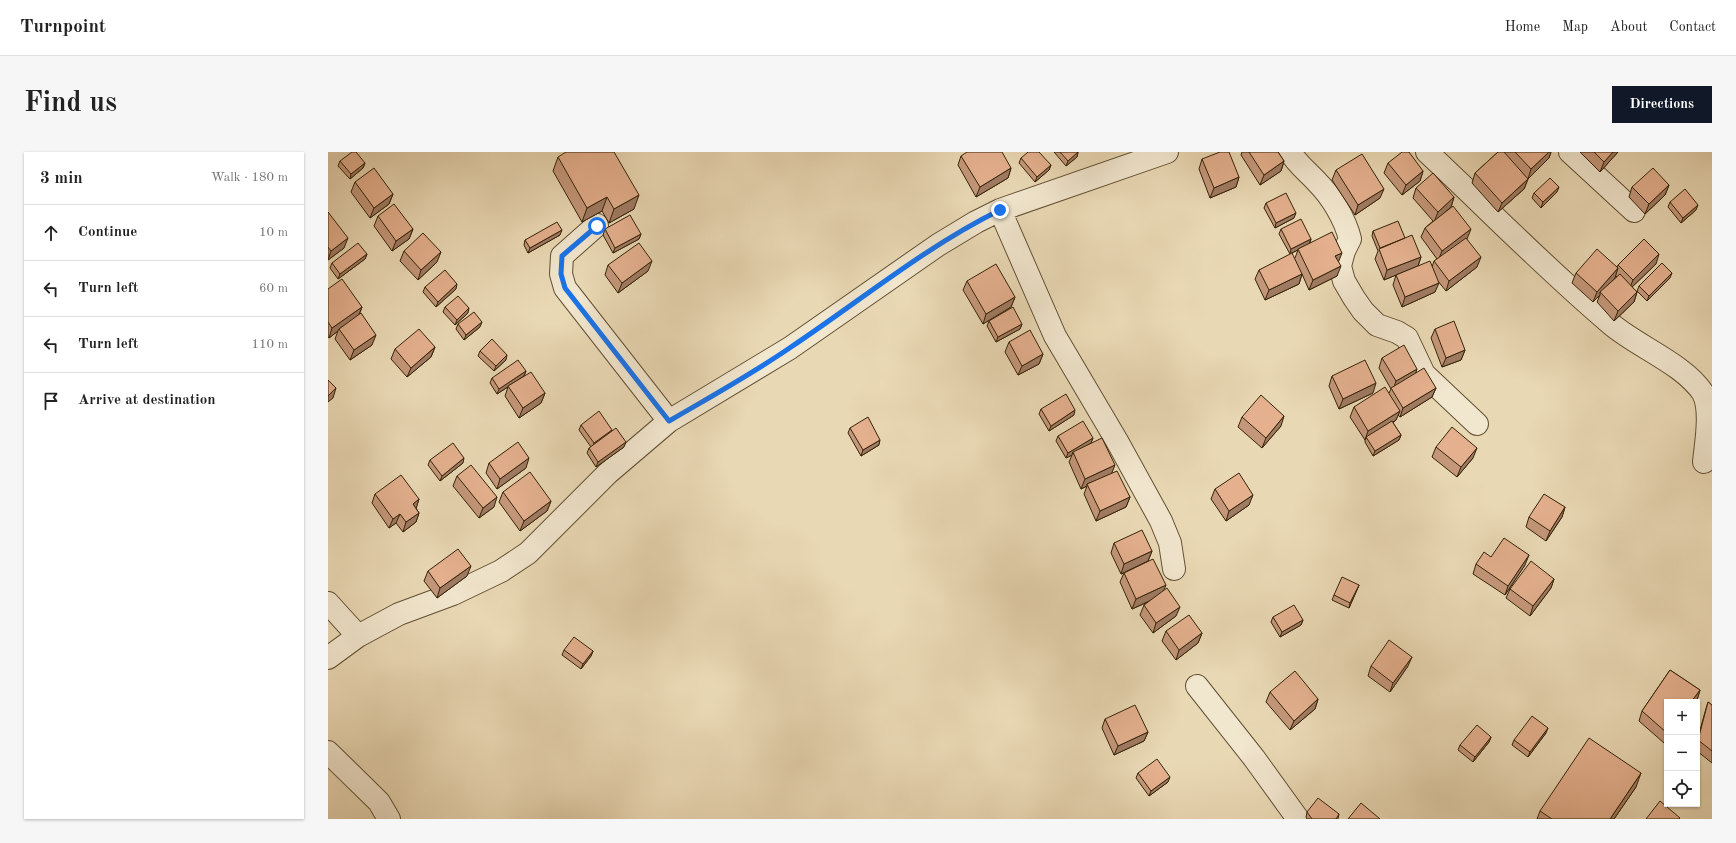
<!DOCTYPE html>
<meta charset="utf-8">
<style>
body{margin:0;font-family:"Old Standard TT",serif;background:#f6f6f6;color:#222}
.controls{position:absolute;right:12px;bottom:12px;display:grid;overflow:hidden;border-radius:0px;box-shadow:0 1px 3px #0004}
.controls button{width:36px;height:36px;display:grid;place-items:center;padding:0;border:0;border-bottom:1px solid #e0e0e0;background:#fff;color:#222;font:20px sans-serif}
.stop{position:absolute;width:12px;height:12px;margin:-9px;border:3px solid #1a73e8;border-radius:50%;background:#fff}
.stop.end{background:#1a73e8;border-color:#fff;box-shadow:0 1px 4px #0008}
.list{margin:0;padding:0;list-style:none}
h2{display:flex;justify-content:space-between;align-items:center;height:52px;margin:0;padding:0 16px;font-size:17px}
h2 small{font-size:13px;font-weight:400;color:#767676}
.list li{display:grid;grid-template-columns:26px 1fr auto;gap:12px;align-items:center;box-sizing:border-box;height:56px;padding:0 16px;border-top:1px solid #e0e0e0}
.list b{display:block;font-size:15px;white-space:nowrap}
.list em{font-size:13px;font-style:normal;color:#767676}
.icon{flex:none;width:22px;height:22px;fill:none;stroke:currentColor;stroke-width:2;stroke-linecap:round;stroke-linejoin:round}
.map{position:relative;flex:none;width:1384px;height:667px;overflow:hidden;border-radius:0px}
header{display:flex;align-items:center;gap:24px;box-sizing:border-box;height:56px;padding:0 20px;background:#fff;border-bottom:1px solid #e0e0e0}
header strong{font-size:19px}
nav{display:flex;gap:22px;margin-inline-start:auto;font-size:14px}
.intro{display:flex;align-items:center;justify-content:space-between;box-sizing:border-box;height:96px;padding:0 24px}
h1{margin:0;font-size:28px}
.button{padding:10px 18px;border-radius:0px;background:#111827;color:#fff;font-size:14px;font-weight:700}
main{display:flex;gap:24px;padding:0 24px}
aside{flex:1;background:#fff;border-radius:0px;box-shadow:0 1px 3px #0004}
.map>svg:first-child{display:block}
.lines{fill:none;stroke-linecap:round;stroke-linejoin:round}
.minor-casing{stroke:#625033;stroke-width:24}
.minor{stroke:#f1e6ce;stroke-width:22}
.wall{fill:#c4977a;stroke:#352308;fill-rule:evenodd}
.shaded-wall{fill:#a07b63;stroke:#352308}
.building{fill:#e4b08e;stroke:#352308}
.route{stroke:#1a73e8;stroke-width:5}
</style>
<header>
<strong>Turnpoint</strong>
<nav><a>Home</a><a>Map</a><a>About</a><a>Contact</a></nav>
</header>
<div class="intro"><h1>Find us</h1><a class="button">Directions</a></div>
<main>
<aside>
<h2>3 min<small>Walk · 180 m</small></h2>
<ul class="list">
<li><svg class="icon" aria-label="ahead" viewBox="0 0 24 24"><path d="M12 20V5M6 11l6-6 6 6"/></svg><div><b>Continue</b></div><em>10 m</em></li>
<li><svg class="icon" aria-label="left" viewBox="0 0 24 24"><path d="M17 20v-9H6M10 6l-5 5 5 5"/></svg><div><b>Turn left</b></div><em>60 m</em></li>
<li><svg class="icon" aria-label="left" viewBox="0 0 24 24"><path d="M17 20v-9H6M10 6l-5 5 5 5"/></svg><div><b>Turn left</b></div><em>110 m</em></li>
<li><svg class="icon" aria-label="arrive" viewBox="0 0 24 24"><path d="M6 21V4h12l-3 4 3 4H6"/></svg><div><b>Arrive at destination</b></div></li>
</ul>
</aside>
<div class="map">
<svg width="1384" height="667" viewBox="0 0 1384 667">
<rect width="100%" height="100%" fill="#e9d8b4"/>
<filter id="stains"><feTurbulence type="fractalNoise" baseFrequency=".005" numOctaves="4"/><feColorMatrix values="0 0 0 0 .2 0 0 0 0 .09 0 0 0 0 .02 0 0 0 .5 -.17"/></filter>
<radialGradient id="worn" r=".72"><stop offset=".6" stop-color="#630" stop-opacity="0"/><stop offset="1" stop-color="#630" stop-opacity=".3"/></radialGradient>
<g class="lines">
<g class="minor-casing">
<path id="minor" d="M962 0C970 13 980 20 989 30 1004 45 1017 67 1022 87L1016 99 1012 114 1016 129 1026 146 1035 159 1049 173 1069 180 1079 186 1096 222 1149 272
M1099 0C1160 57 1219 118 1283 172 1310 195 1356 212 1375 241 1384 258 1378 290 1376 310
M1242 0 1306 59
M672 58 727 184 789 289 833 369 842 391 846 417
M269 73 234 104 233 122 237 136 341 269
M0 451 30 484
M0 506 30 484 71 462 125 442 173 419 200 401 280 321 341 269 462 196 610 93 648 70 672 58 839 0
M869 534 926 606 970 667
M0 600 51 650 61 667"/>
</g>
<use href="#minor" class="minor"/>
</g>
<path class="wall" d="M726 0H750L749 5 738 14Z
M914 0H950L956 9 953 19 932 33 913 3Z
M1170 0H1223L1221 6 1200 27 1196 37 1170 60 1144 31 1147 21Z
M1252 0H1290L1272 20Z
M633 4 683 16 680 26 648 45 630 13Z
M230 5 306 57 281 71 274 59 254 70 225 19Z
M693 6 723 13 721 18 707 30 691 11Z
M874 7 911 25 908 35 882 46 871 17Z
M12 9 37 11 35 16 22 27 10 14Z
M1060 11 1095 19 1092 29 1074 43 1056 21Z
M1008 18 1052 46 1027 63 1004 28Z
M27 30 65 42 61 52 42 66 23 40Z
M1341 33 1337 43 1317 62 1301 45 1304 35Z
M1088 36 1126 45 1123 55 1116 61 1139 87 1149 115 1118 139 1109 128 1107 140 1074 155 1065 133 1068 123 1056 128 1047 107 1050 99 1044 84 1045 79 1077 86 1093 105 1090 114 1104 115 1106 109 1109 107 1093 85 1097 76 1105 69 1085 46Z
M1229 40 1213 56 1204 46 1206 41Z
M1342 50 1368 58 1353 71 1340 55Z
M938 51 966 66 947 76 936 56Z
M0 60 16 96 0 108Z
M50 64 85 77 81 87 64 99 46 74Z
M277 77 313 82 311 87 285 101 275 83Z
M953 77 983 87 982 91 1011 111 1009 124 981 138 974 122 971 132 937 148 927 127 931 118 967 106 970 98 962 102 951 82Z
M232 83 200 101 196 93 197 88Z
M76 99 109 110 90 128 72 109Z
M39 102 37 107 10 127 2 116 4 111Z
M1328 112 1304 135 1309 140 1306 150 1286 169 1269 150 1272 143 1265 150 1244 131 1248 121 1289 115 1290 113ZM1287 123 1289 125 1281 132 1287 126Z
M280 113 320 119 290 141 277 123Z
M1342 126 1319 149 1309 139 1311 134Z
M639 129 687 145 683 155 655 172 635 138Z
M97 135 128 137 108 155 95 140Z
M0 137 34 155 31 163 44 193 22 208 7 187 10 179 1 186 0 185Z
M117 155 140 161 127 173 115 160Z
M661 169 694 172 692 177 668 190 659 174Z
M130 172 152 175 136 188 128 177Z
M1107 177 1137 198 1133 208 1114 215 1103 186Z
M681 190 715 202 711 212 690 223 677 200Z
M107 195 103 205 79 225 63 207 67 197Z
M152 199 178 208 166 219 150 204Z
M1054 206 1088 221 1108 236 1104 245 1072 265 1070 263 1068 268 1065 271 1073 283 1071 288 1045 304 1037 290V288L1022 265 1026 255 1061 241 1063 237 1051 216Z
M198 219 196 224 217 241 213 251 191 266 177 244 180 235 169 242 162 231 164 226Z
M1004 224 1045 241 1011 257 1001 234Z
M713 257 746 263 721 279 711 262Z
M914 265 953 274 934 296 910 275Z
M253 273 284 279 296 295 268 315 259 301 261 296 263 295 251 278Z
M522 276 551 293 533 304 520 281Z
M730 284 765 286 763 291 758 294 784 321 802 345 798 355 768 369 756 342 759 334 753 337 741 310 744 303 738 306 728 289Z
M1108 295 1145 306 1129 325 1104 305Z
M102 308 135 311 112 329 100 313Z
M161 311 198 316 169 337 158 321Z
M129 324 166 355 151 366 125 334Z
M887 337 921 353 898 369 883 347Z
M175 340 223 349 219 359 192 379 171 350Z
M47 342 91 347 88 356 91 361 88 370 75 380 68 371 61 376 44 351Z
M1237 355 1234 365 1218 389 1198 375 1201 365Z
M786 391 824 399 820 409 799 419 836 438 848 464 825 481 812 463 816 453 820 450 804 457 792 430 796 421 793 422 783 401Z
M1163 405 1197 413 1177 443 1145 422 1148 412Z
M100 419 139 424 109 446 96 429Z
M1226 427 1223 436 1202 464 1178 446 1182 437Z
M1031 433 1021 456 1004 448 1006 443Z
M945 465 975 468 973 473 952 485 943 470Z
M838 479 874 481 870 491 848 508 834 489Z
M236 498 265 499 263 504 253 517 234 503Z
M1043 514H1080L1062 540 1040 524Z
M1342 518 1372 538 1369 548 1367 550H1339V586L1336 591 1311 569 1314 559Z
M942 540 990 547 987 557 962 578 938 550Z
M1380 550 1384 553V611L1369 599V589L1377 560Z
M777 567 820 580 816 589 786 603 774 576Z
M1218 581 1200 605 1184 593 1186 588Z
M1163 585 1161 590 1145 610 1130 598 1132 593Z
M810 621 840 630 821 644 808 626Z
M1308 635 1286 667H1209L1212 659Z
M979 660 1011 662 1010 667H979L978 665Z"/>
<path class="shaded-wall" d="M750 0 749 5 738 14 740 9Z
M1221 0H1223L1221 6 1200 27 1203 17Z
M1285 0H1290L1272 20 1276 10Z
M956 9 953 19 932 33 936 23Z
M37 11 35 16 22 27 23 22Z
M723 13 721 18 707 30 709 25Z
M683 16 680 26 648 45 652 35Z
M1095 19 1092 29 1074 43 1078 33Z
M911 25 908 35 882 46 886 36Z
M1200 27 1196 37 1170 60 1174 51Z
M1341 33 1337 43 1317 62 1321 52Z
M1231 35 1229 40 1213 56 1215 50Z
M1056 37 1052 46 1027 63 1030 53Z
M65 42 61 52 42 66 46 56Z
M311 43 306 57 281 71 286 57Z
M279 45 274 59 254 70 259 56Z
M1126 45 1123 55 1106 70 1110 60Z
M1370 53 1368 58 1353 71 1355 66Z
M968 61 966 66 947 76 948 71Z
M85 77 81 87 64 99 68 89Z
M1143 77 1139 87 1110 109 1114 99Z
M234 78 232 83 200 101 202 96Z
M313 82 311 87 285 101 287 96Z
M20 86 16 96 0 108 3 99Z
M983 87 981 92 962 102 963 97Z
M113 100 109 110 90 128 93 118Z
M1014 101 1010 111 1007 104Z
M39 102 37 107 10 127 12 122Z
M1331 102 1328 112 1301 138 1305 128Z
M1093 105 1090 114 1056 128 1059 118Z
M1153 105 1149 115 1118 139 1121 129Z
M324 109 320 119 290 141 294 131Z
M1013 114 1009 124 981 138 985 128Z
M1290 116 1287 126 1273 141 1272 140V143L1265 150 1269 140Z
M1344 121 1342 126 1319 149 1321 144Z
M974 122 971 132 937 148 941 138Z
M1111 131 1107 140 1074 155 1077 145Z
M129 132 128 137 108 155 110 150Z
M1309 140 1306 150 1286 169 1290 159Z
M687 145 683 155 655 172 658 162Z
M34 155 30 165 11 177 10 179 1 186 4 176Z
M141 156 140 161 127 173 129 168Z
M154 170 152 175 136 188 138 183Z
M694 172 692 177 668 190 670 185Z
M48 183 44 193 22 208 26 198Z
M107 195 103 205 79 225 83 216Z
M1137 198 1133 208 1114 215 1118 206Z
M715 202 711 212 690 223 694 214Z
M179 203 178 208 166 219 168 214Z
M1089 217 1086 227 1065 238 1068 229Z
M198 219 196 224 169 242 171 237Z
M1048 231 1045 241 1011 257 1015 247Z
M8 236 5 246 0 250V244Z
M1108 236 1104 245 1072 265 1075 256Z
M217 241 213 251 191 266 195 256Z
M747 258 746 263 721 279 723 274Z
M1072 259 1068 268 1039 287 1038 285 1037 288 1040 279Z
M956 264 953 274 934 296 938 286Z
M284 278 283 283 264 296 266 291Z
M1073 283 1071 288 1045 304 1047 299Z
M765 286 763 291 745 302V300L744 303 738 306 740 301Z
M552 288 551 293 533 304 535 298Z
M298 290 296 295 268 315 270 310Z
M1149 296 1145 306 1129 325 1133 315Z
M136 306 135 311 112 329 114 324Z
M201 306 198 316 169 337 172 327Z
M787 313 783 323 759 332V334L753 337 757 327Z
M925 343 921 353 898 369 901 359Z
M169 345 166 355 151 366 155 356Z
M802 345 798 355 768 369 772 359Z
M91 347 88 357 85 352Z
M223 349 219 359 192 379 196 369Z
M1237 355 1234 365 1218 389 1222 379Z
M91 361 88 370 75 380 78 370Z
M72 362 68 371 61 376 65 367Z
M824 399 820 409 793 422 796 412Z
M1201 403 1197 413 1177 443 1180 434Z
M143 414 139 424 109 446 112 436Z
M1226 427 1223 436 1202 464 1205 454Z
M838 433 834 443 804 457 808 447Z
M1031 433 1029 438 1021 456 1022 451Z
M852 455 848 464 825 481 828 471Z
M975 468 973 473 952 485 954 480Z
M874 481 870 491 848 508 851 498Z
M265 499 263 504 253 517 255 512Z
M1084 505 1080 514 1062 540 1065 531Z
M1372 538 1369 548 1367 550H1363Z
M990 547 987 557 962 578 966 569Z
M1220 576 1218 581 1200 605 1202 600Z
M820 580 816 589 786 603 790 594Z
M1339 581V586L1336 591Z
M1163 585 1161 590 1145 610 1147 605Z
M1313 621 1308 635 1286 667H1282Z
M842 625 840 630 821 644 823 639Z"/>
<path class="building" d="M24 0H28L37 11 23 22 12 9Z
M238 0H286L311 43 286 57 279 45 259 56 230 5Z
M639 0H674L683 16 652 35 633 4Z
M700 0H711L723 13 709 25 693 6Z
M732 0H750L740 9Z
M892 0H901L911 25 886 36 874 7Z
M921 0H950L956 9 936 23Z
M1074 0H1081L1095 19 1078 33 1060 11Z
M1170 0H1176L1200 27 1174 51 1147 21Z
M1187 0H1221L1203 17Z
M1266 0H1285L1276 10Z
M1034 2 1056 37 1030 53 1008 18Z
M46 16 65 42 46 56 27 30Z
M1325 16 1341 33 1321 52 1304 35Z
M1105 21 1126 45 1110 60 1088 36Z
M1222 26 1231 35 1215 50 1206 41Z
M1357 37 1370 53 1355 66 1342 50Z
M958 41 968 61 948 71 938 51Z
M66 52 85 77 68 89 50 64Z
M1125 54 1143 77 1114 99 1097 76Z
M0 60 20 86 3 99 0 95Z
M302 63 313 82 287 96 277 77Z
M973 67 983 87 963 97 953 77Z
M1070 69 1077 86 1052 96 1045 79Z
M229 70 234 78 202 96 197 88Z
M1004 80 1014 101 1007 104 1013 114 985 128 970 97Z
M95 81 113 100 93 118 76 99Z
M1084 83 1093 105 1059 118 1051 97Z
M1138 86 1153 105 1121 129 1106 109Z
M1316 87 1331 102 1305 128 1290 113Z
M30 91 39 102 12 122 4 111Z
M311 91 324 109 294 131 280 113Z
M1269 97 1290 116 1269 140 1248 121Z
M964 101 974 122 941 138 931 118Z
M1102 109 1111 131 1077 145 1068 123Z
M1334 111 1344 121 1321 144 1311 134Z
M668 112 687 145 658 162 639 129Z
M117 118 129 132 110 150 97 135Z
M1292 122 1309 140 1290 159 1272 140Z
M14 127 34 155 4 176 0 170V137Z
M130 144 141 156 129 168 117 155Z
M685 155 694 172 670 185 661 169Z
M146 160 154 170 138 183 130 172Z
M33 161 48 183 26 198 11 177Z
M1126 169 1137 198 1118 206 1107 177Z
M91 177 107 195 83 216 67 197Z
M702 178 715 202 694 214 681 190Z
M164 187 179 203 168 214 152 199Z
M1076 193 1089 217 1068 229 1054 206Z
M190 208 198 219 171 237 164 226Z
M1037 208 1048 231 1015 247 1004 224Z
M1096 216 1108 236 1075 256 1063 236Z
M203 220 217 241 195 256 180 234Z
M0 228 8 236 0 244Z
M1057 235 1072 259 1040 279 1026 255Z
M738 242 747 258 723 274 713 257Z
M933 243 956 264 938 286 914 265Z
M271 259 284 278 266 291 253 273Z
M540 265 552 288 535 298 522 276Z
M755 269 765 286 740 301 730 284Z
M1064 269 1073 283 1047 299 1038 285Z
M1124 275 1149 296 1133 315 1108 295Z
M288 276 298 290 270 310 261 296Z
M774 286 787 313 757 327 745 300Z
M190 290 201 306 172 327 161 311Z
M125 291 136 306 114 324 102 308Z
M143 313 169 345 155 356 129 324Z
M789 319 802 345 772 359 759 332Z
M202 320 223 349 196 369 175 340Z
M911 321 925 343 901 359 887 337Z
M73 323 91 347 85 352 91 361 78 370 72 362 65 367 47 342Z
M1216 342 1237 355 1222 379 1201 365Z
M814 378 824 399 796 412 786 391Z
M1176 386 1201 403 1180 434 1148 412 1156 400 1163 405Z
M130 397 143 414 112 436 100 419Z
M825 407 838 433 808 447 796 421Z
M1203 409 1226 427 1205 454 1182 437Z
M1014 425 1031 433 1022 451 1006 443Z
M839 436 852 455 828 471 816 453Z
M966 453 975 468 954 480 945 465Z
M861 463 874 481 851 498 838 479Z
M246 485 265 499 255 512 236 498Z
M1061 488 1084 505 1065 531 1043 514Z
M1342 518 1372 538 1363 550H1339V581L1314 559Z
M967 519 990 547 966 569 942 540Z
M1380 550 1384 553V599L1370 588Z
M807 553 820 580 790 594 777 567Z
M1204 564 1220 576 1202 600 1186 588Z
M1149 573 1163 585 1147 605 1132 593Z
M1261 586 1313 621 1282 667H1224L1212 659Z
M829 607 842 625 823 639 810 621Z
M990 646 1011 662 1008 667H984L979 660Z
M1332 649 1352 666 1351 667H1318Z
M1033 651 1052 667H1020Z"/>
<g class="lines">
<path class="route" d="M269 74 234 104 233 122 237 136 341 269C382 245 424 222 463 195 532 149 597 95 672 58"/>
</g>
<rect width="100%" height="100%" filter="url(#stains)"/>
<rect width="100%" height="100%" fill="url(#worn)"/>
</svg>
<div class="controls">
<button>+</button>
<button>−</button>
<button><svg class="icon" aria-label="locate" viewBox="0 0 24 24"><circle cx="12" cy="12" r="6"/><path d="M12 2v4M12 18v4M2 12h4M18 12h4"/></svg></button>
</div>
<div class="stop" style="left:269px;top:74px"></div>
<div class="stop end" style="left:672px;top:58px"></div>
</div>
</main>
